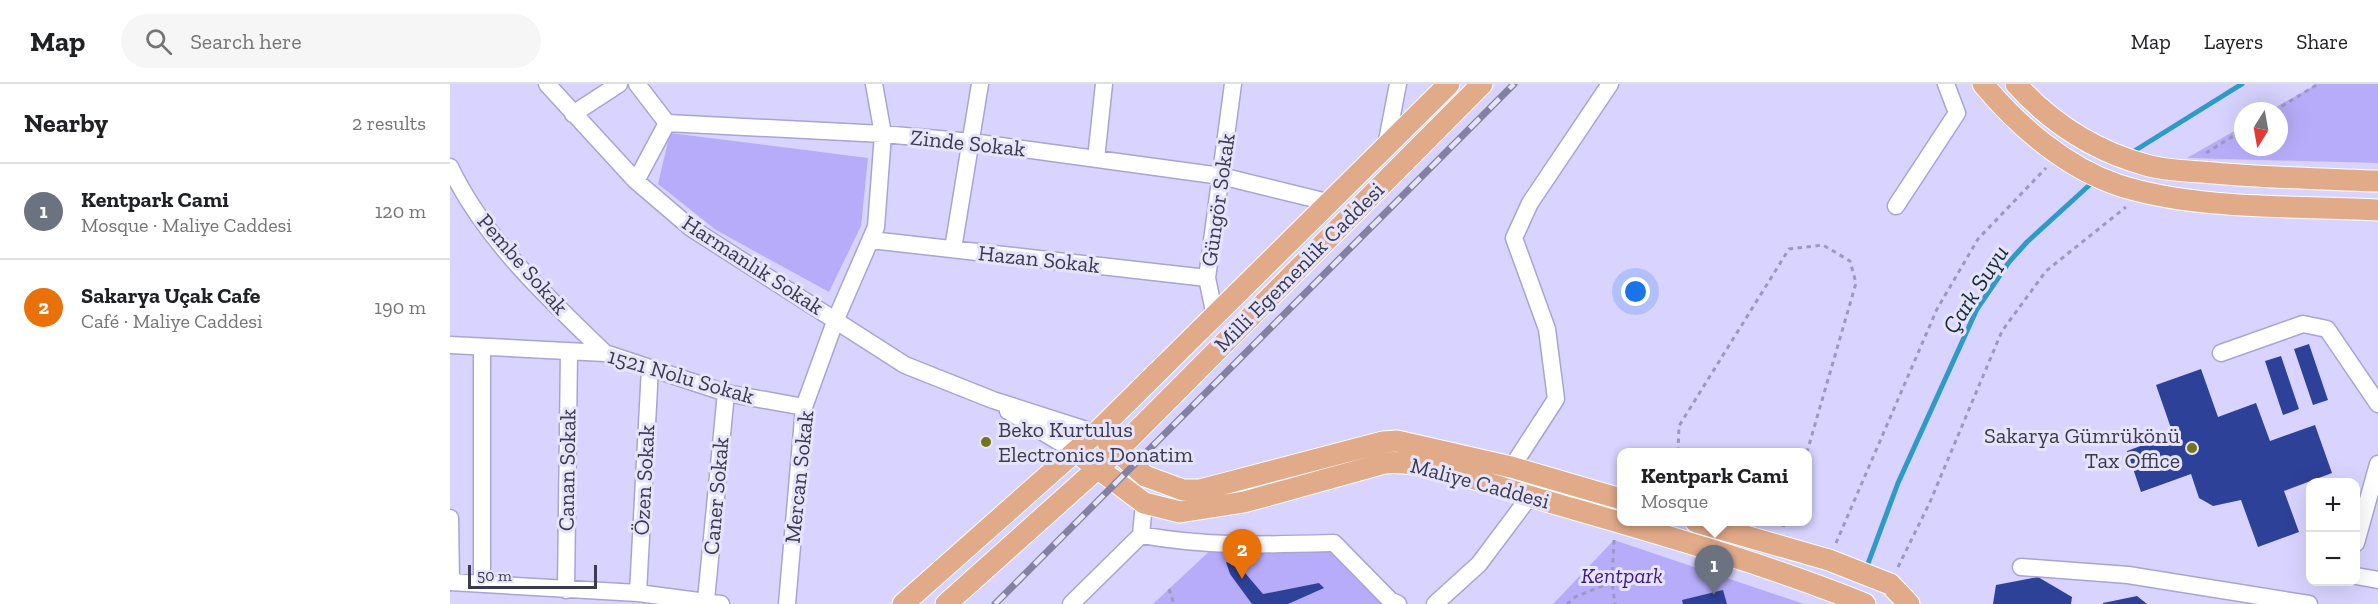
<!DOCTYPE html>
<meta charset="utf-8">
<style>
body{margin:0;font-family:"Zilla Slab",serif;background:#f6f6f6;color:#202124}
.controls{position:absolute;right:18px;bottom:18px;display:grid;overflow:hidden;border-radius:12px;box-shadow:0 6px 24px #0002}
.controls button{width:54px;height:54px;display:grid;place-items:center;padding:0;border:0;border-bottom:2px solid #e0e0e0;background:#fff;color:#202124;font:30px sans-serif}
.compass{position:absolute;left:1784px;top:18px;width:54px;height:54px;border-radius:50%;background:#fff;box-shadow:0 6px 24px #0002;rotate:191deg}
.scale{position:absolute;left:18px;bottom:15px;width:129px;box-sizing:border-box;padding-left:6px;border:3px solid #3c3a4f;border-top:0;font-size:16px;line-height:21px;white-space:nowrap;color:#3c3a4f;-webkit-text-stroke:4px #e6e4fa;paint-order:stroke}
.you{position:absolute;left:1186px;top:208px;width:21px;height:21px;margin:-15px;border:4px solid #fff;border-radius:50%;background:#1a73e8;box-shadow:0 0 0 9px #1a73e833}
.badge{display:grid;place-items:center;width:39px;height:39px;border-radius:50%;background:#b45309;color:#fff;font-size:20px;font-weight:700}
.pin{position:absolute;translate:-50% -50px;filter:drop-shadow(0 2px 3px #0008)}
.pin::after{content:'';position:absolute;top:32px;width:21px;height:18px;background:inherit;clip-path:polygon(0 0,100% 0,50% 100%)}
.popup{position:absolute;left:1167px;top:364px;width:195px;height:78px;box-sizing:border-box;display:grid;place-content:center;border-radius:12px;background:#fff;filter:drop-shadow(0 2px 4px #0005);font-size:20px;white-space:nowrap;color:#757577}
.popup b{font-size:22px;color:#202124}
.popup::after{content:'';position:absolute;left:50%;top:100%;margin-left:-12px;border:12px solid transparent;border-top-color:#fff}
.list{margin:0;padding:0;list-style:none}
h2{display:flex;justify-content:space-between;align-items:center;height:78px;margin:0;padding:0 24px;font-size:26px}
h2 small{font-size:20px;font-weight:400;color:#757577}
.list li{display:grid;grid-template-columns:39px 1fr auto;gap:18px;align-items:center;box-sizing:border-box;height:96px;padding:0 24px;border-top:2px solid #e0e0e0}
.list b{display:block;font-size:22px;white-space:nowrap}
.list p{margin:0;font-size:20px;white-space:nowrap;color:#757577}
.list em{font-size:20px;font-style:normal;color:#757577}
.icon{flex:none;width:33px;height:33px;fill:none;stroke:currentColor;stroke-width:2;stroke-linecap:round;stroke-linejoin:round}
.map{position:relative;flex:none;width:1928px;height:520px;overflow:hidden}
header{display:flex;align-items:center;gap:36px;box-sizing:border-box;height:84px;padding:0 30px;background:#fff;border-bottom:2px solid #e0e0e0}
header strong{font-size:28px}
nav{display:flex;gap:33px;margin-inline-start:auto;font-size:21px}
.search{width:420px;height:54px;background:#f6f6f6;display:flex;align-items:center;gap:15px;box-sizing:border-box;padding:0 21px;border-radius:33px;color:#757577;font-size:22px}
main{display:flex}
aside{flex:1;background:#fff}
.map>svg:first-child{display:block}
.green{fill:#b6acf9}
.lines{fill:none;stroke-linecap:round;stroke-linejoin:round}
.stream{stroke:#309ac7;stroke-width:5}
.building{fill:#2e4198}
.minor-casing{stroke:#a9a3d6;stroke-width:19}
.major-casing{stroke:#fff;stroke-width:23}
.path{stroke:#9c99bc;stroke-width:3;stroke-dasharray:4.5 4.5;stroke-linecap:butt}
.minor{stroke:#fff;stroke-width:16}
.major{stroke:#e1aa89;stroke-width:21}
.rail-casing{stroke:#8381a0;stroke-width:7}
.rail{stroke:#e6e4fa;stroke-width:4.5;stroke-dasharray:14;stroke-linecap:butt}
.major-bridge-casing{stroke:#fff;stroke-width:23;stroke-linecap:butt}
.major-bridge{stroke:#e1aa89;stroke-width:21}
.poi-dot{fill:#737419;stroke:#e6e4fa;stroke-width:2}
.labels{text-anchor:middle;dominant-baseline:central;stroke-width:6;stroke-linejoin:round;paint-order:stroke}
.street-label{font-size:22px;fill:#3c3a4f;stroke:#e6e4fa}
.poi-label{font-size:22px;fill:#3c3a4f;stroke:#e6e4fa;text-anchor:start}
.park-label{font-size:22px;font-style:italic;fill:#3f168b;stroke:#e6e4fa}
.water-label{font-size:24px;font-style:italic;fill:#172d38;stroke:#e6e4fa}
</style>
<header>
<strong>Map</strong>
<div class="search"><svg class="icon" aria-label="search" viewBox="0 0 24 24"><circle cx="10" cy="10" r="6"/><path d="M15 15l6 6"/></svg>Search here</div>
<nav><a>Map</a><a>Layers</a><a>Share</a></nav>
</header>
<main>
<aside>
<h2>Nearby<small>2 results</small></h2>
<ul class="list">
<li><span class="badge" style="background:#6b7280">1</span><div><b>Kentpark Cami</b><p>Mosque · Maliye Caddesi</p></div><em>120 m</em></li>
<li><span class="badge" style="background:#e8710a">2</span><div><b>Sakarya Uçak Cafe</b><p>Café · Maliye Caddesi</p></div><em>190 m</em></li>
</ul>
</aside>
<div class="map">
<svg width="1928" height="520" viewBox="0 0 1928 520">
<rect width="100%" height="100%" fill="#d8d4ff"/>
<path class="green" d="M1867 0H1928V79L1737 74 1793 42V63H1829V27H1819Z
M220 49 418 74 411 142 379 208 266 146 208 100Z
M1164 456 1354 520H1103Z
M881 459 935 520H703L766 461Z"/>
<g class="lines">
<path class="stream" d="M1681 69 1792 0
M1416 485 1448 399 1527 225 1559 178 1577 158 1645 96"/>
</g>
<path class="building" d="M1859 260 1878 316 1863 321 1844 265Z
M1831 272 1849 325 1833 331 1815 277Z
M1751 285 1768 333 1806 319 1820 357 1865 341 1882 389 1834 407 1849 448 1808 463 1791 416 1763 422 1749 414 1741 390 1691 408 1677 367 1723 350 1706 301Z
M776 478 790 483 813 510 869 499 874 504 838 520H802L780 490Z
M1588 493 1622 513 1621 520H1543L1546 501Z
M1273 506 1277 520H1233L1232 516Z
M1687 512 1697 520H1653V519Z"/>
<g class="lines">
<g class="minor-casing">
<path id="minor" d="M97 0 186 97 241 144 455 281 543 316 646 349
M187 0 217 39
M123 30 169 0
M936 62 948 0
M646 75 654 0
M0 83C34 155 99 215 155 269
M186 97 217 39 433 50 522 58 771 92 881 119
M1446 122 1507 29 1496 0
M421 156 757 194
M503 165 530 0
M765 232 757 194 783 0
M0 261 155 269 276 309 354 323
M1771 269 1853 240 1877 245 1928 320
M558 327 626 368
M1049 403 1106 315 1097 245 1064 154 1080 119 1160 0
M0 434 1 498
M691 451 694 419
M1906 459 1928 380
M1571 483 1678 491 1859 520
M1906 492 1928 496
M0 498 188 509 271 520
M32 500V263
M116 506 119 267
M188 509 200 284
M256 516 276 309
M337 520 354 323 386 235 426 143 433 50 424 0
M621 520 691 451C758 463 816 461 884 459L940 516 948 520
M985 520 1029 480 1080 412"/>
</g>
<g class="major-casing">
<path id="major" d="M1533 0C1568 42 1615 83 1668 101 1744 126 1847 122 1928 126
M1566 0C1601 39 1645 67 1696 81 1717 87 1741 87 1764 89 1818 94 1873 95 1928 97
M658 359 695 392 733 406H750L933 358 947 357 1061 383 1171 415
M626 368 694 419 730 428 794 418 935 379C973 375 1035 399 1072 410 1188 444 1304 475 1415 520
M1246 438 1379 476
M1440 500 1459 520
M453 520 646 349 999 0
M496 520 667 367 1032 0"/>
</g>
<path class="path" d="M1824 27 1868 0
M1756 69 1793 46
M1228 368 1229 342 1339 165 1373 161 1400 177 1406 199 1357 368
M1322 438 1336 442
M1164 456 1162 498 1165 520
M1386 459 1487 225 1528 155 1596 84
M1448 483 1480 418 1552 247 1596 187 1676 123
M719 505 724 520
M1117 520 1125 513 1162 498"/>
<use href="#minor" class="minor"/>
<use href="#major" class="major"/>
<g class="rail-casing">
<path id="rail" d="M545 520 1064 0"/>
</g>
<use href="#rail" class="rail"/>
<g class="major-bridge-casing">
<path id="major-bridge" d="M1379 476 1440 500"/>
</g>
<use href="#major-bridge" class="major-bridge"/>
</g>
<g class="poi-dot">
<circle cx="536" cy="358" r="6"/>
<circle cx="1742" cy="364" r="6"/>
</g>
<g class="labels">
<g class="street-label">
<text transform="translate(518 59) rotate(6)">Zinde Sokak</text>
<text transform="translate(768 116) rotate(-82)">Güngör Sokak</text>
<text transform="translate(589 175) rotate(6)">Hazan Sokak</text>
<text transform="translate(73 180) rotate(49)">Pembe Sokak</text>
<text transform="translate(303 181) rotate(33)">Harmanlık Sokak</text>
<text transform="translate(849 183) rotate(-45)">Milli Egemenlik Caddesi</text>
<text transform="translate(231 292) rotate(16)">1521 Nolu Sokak</text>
<text transform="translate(117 386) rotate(-89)">Canan Sokak</text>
<text transform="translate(349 393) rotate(-84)">Mercan Sokak</text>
<text transform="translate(194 396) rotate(-87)">Özen Sokak</text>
<text transform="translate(1030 399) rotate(15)">Maliye Caddesi</text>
<text transform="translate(266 412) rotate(-85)">Caner Sokak</text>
</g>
<g class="poi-label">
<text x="548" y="345">Beko Kurtulus<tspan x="548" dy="25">Electronics Donatim</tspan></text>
<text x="1730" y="351" text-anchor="end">Sakarya Gümrükönü<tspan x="1730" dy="25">Tax Office</tspan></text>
</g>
<g class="park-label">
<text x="1172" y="491">Kentpark</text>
</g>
<g class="water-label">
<text transform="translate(1525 205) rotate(-57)">Çark Suyu</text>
</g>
</g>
</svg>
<div class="controls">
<button>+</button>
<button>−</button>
</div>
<svg class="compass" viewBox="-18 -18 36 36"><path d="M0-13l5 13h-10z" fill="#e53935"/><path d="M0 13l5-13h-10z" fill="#757577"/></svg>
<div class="scale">50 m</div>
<div class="you"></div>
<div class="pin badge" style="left:1264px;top:511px;background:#6b7280">1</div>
<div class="popup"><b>Kentpark Cami</b>Mosque</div>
<div class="pin badge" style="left:792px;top:495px;background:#e8710a">2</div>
</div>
</main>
